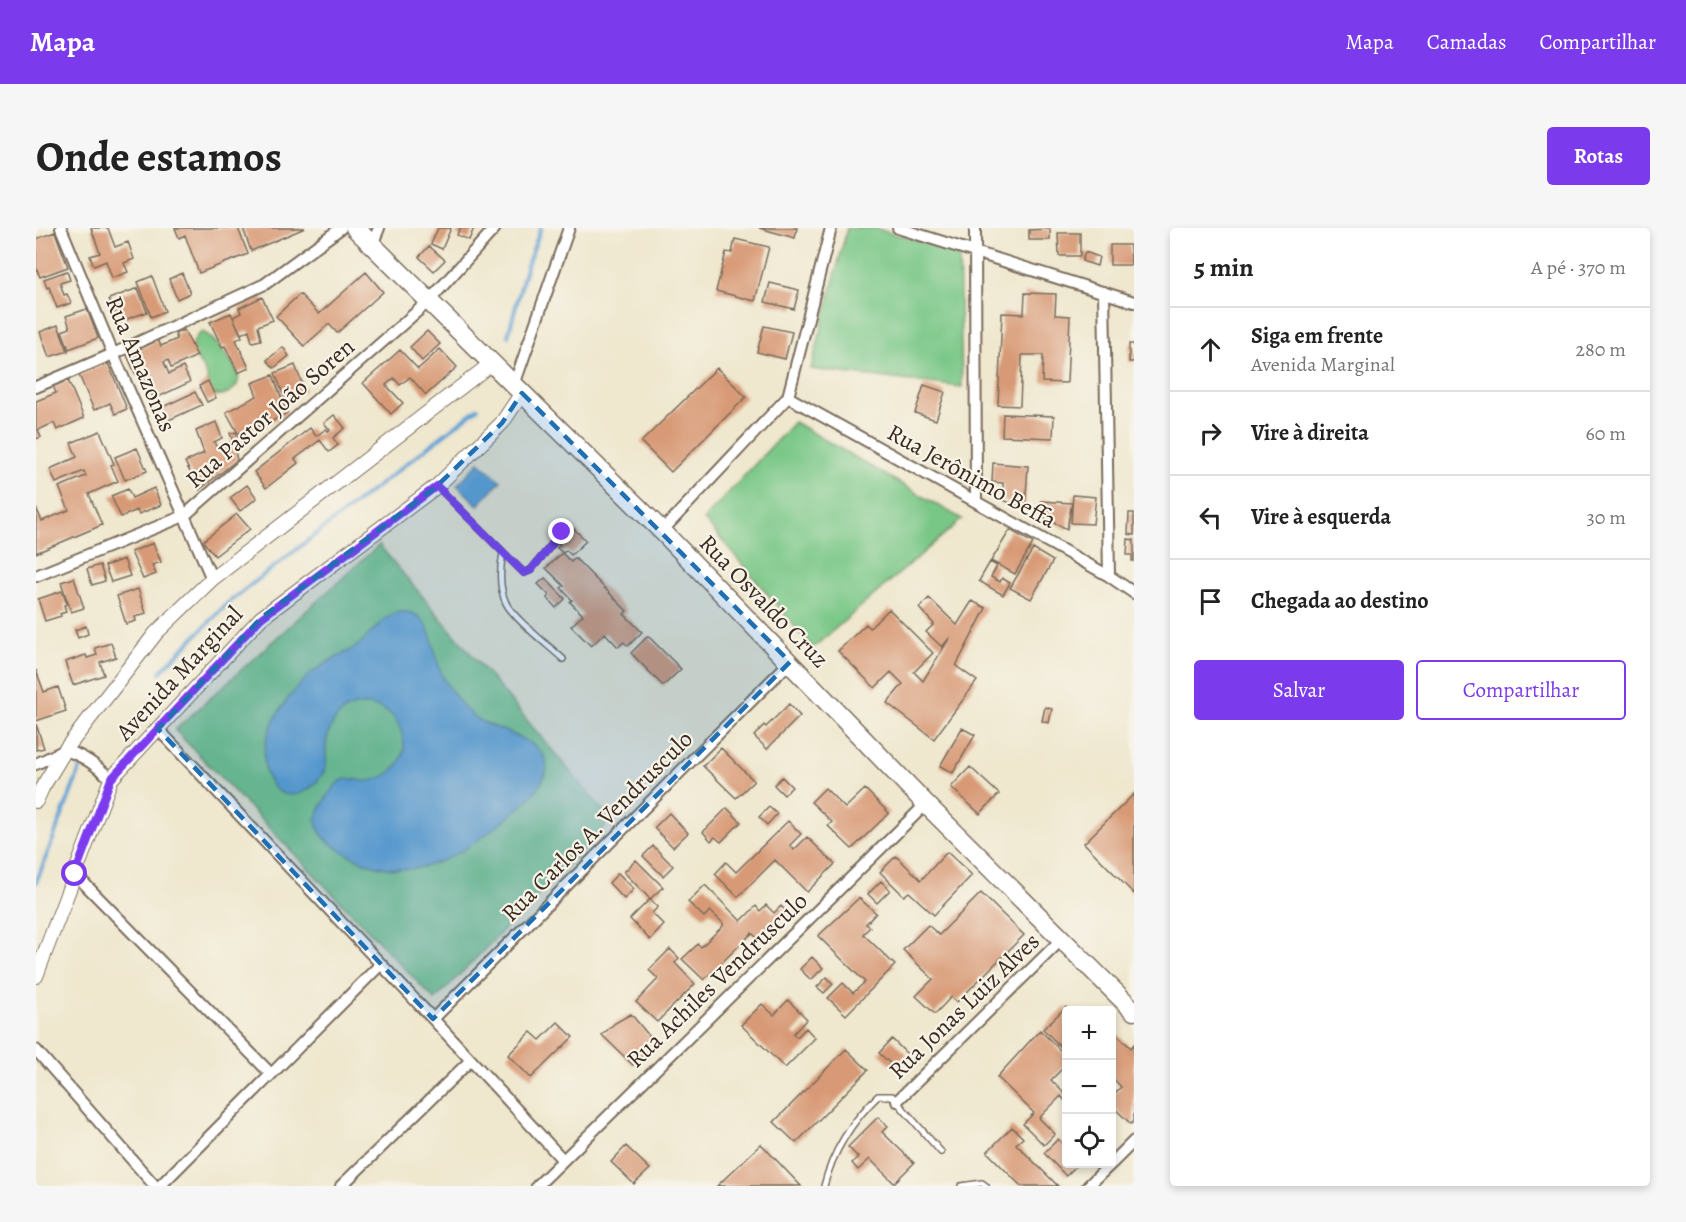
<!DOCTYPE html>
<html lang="pt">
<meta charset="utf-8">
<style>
body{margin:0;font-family:Alegreya,serif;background:#f6f6f6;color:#222}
.controls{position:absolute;right:18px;bottom:18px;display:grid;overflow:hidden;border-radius:6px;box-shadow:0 3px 9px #0003}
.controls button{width:54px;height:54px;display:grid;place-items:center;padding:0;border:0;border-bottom:2px solid #e0e0e0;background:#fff;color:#222;font:30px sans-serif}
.stop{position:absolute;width:18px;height:18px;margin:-14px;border:4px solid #7c3aed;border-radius:50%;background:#fff}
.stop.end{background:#7c3aed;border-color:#fff;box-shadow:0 2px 6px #0008}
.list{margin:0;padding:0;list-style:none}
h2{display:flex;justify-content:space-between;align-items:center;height:78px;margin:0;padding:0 24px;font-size:26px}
h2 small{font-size:20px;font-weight:400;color:#767676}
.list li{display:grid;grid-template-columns:39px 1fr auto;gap:18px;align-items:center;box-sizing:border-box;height:84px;padding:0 24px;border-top:2px solid #e0e0e0}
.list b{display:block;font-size:22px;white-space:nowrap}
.list p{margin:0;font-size:20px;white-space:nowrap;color:#767676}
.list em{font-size:20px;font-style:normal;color:#767676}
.actions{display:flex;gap:12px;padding:18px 24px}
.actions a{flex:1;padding:14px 0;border:2px solid #7c3aed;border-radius:6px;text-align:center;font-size:21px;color:#7c3aed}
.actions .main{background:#7c3aed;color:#fff}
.icon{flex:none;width:33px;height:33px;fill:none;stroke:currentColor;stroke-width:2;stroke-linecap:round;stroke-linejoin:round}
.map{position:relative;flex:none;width:1098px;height:958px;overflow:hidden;border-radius:6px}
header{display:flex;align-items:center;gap:36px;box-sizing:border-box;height:84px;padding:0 30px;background:#7c3aed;color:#fff}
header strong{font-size:28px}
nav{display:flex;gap:33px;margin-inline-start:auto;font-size:21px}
.intro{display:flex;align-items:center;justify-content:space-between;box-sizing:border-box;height:144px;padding:0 36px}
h1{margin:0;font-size:42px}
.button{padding:15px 27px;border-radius:6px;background:#7c3aed;color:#fff;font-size:21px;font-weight:700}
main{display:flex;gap:36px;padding:0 36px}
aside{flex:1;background:#fff;border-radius:6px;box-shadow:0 3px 9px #0003}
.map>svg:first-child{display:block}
.green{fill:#79c787;stroke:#5a7852;stroke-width:1.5}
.water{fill:#62a2d4;stroke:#4e6679;stroke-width:1.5}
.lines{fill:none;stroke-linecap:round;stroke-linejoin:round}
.stream{stroke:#62a2d4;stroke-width:4}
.building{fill:#d89a76}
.service-casing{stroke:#7a6c5c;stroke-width:8}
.minor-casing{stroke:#7a6c5c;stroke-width:14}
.tertiary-casing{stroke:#7a6c5c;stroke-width:16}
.trunk-casing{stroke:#7a6c5c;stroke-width:21}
.service{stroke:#fff;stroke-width:5}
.minor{stroke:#fff;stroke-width:10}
.tertiary{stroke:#fff;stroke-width:14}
.trunk{stroke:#fff;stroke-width:18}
.route{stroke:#7c3aed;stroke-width:8}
.marked{fill:#1f6fb2;fill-opacity:0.2;stroke:#1f6fb2;stroke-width:4.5;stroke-dasharray:12 8;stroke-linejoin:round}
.labels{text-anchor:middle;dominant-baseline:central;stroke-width:4.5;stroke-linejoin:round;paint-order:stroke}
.street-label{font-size:24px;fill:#3b2a1e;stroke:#f7f3e8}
</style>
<header>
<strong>Mapa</strong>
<nav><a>Mapa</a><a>Camadas</a><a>Compartilhar</a></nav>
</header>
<div class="intro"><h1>Onde estamos</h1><a class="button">Rotas</a></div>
<main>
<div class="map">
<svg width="1098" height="958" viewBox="0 0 1098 958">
<rect width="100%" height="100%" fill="#f7f3e8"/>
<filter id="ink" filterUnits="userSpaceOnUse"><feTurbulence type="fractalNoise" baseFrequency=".0167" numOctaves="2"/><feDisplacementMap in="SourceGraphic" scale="12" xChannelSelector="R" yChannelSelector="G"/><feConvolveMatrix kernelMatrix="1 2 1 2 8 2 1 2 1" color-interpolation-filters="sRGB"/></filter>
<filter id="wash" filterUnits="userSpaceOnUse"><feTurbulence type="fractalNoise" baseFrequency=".008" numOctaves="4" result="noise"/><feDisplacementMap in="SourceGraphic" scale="24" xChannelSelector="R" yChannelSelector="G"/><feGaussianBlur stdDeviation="1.35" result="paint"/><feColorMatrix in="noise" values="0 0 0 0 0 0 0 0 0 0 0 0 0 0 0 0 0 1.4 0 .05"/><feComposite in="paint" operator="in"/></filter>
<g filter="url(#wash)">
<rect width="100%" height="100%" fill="#efe7ce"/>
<path class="green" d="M811 0H838L923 24 926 159 775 141Z
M166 104C175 106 200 137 202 147 205 161 188 170 177 166 173 158 172 149 168 142 160 129 148 116 166 104Z
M758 194 926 291 777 420 668 291Z
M343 317 575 592 399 772 139 502Z"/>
<path class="water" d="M443 234 465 253 442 277 421 257Z
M363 384C402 380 394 431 410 455 419 468 430 485 443 492 461 503 517 513 510 543 504 566 479 583 462 597 415 635 369 659 310 625 297 618 283 609 280 593 282 582 298 552 311 551 318 550 326 554 333 553 350 551 366 538 368 522 369 510 364 493 353 485 343 478 332 475 319 478 301 483 291 500 290 519 289 530 293 535 287 545 271 573 236 577 229 540 225 512 237 491 253 469 261 460 268 450 278 443 291 433 307 427 321 418 336 407 345 389 363 384Z"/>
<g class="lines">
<path class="stream" d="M472 108 490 40 505 0
M124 444 193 374 442 180
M0 655 44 541"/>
</g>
<g id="blocks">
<path class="building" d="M55 0H72L79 19 92 14 98 31 88 35 92 44 76 50 70 33 58 38 54 28 64 25Z
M139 0H202L212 26 163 45 149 7 143 10Z
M207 0H269L215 23Z
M402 0H415L406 21 395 16Z
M424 0H438L433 12 421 7Z
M723 0H761L759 10Z
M1014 1V12H993V2Z
M19 4 32 39 4 49 0 39V11Z
M1022 5H1044V28H1023Z
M699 11 733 19 719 73 680 63 690 24 696 25Z
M1074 17H1094L1095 37H1074Z
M393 18 409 32 398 43 383 29Z
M1049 24 1063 29 1061 38 1046 33Z
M31 43 34 52 24 55 28 67 31 66 35 75 21 80 13 59 11 60 8 51Z
M330 44 347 64 301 105 293 96 268 118 240 88 264 66 283 86Z
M146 45 154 65 141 71 133 51Z
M116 48 129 83 115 89 102 54Z
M734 55 763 62 758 81 729 74Z
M102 60 111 84 82 94 73 71Z
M989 65 1020 66 1019 87 1034 88 1031 155 1006 154 1007 127H986L984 178 962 177 966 85 988 86Z
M226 69 237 92 222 98 225 112 216 114 213 102 205 106 197 89 205 85 203 80Z
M51 81 62 110 33 121 26 103 34 100 30 88Z
M195 85 206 109 200 112 213 140 202 145 189 118 186 119 174 94Z
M22 97 32 123 13 129 4 104Z
M728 98 756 104 749 131 721 124Z
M148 102 161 128 135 140 132 132 128 134 133 146 147 139 154 154 118 171 105 144 100 147 91 127 122 112 125 118 141 111 139 106Z
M391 103 404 116 386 133 374 119Z
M1093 116H1098V134H1093Z
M247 119 253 128 238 140 231 132Z
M404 121 421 139 390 167 374 149 364 157 358 150 350 157 367 175 355 186 327 155 364 122 382 141Z
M72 135 91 181 79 186 74 175 58 182 43 147Z
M259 137 269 163 249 171 239 145Z
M681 140 710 169 635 244 605 214Z
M237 147 251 185 233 195 202 205 190 184 221 168 216 155Z
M32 152 48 190 21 202 18 195 2 202 5 209 0 211V173L20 165 17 158Z
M172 153 180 170 171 174 163 158Z
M888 157 909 164 900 192 879 185Z
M159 164 166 177 124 196 118 183Z
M967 186 1018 188 1017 210 966 208Z
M298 187 309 200 297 210 302 217 293 224 284 212 259 231 262 235 230 260 218 244 274 200 280 208 290 201 292 203 294 202 288 195Z
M180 194 186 210 178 214 181 220 197 214 194 205 200 204 201 208 205 207 207 211 197 214 201 232 163 262 149 234 168 225 160 203Z
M64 203 78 236 75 237 82 253 53 266 66 297 0 325V280L6 293 33 282 23 259 50 248 48 243 20 255 14 241 41 229 35 215Z
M101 220 111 243 89 252 79 229Z
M957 235 992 238 989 281 967 272V255L956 254Z
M211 257 221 270 204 283 194 270Z
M118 260 125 277 103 286 101 282 85 289 75 268 92 261 96 270Z
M1037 267 1060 269 1057 296 1035 295Z
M1005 273 1036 275 1031 301 1006 289Z
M1093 285H1098V307L1092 306Z
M201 286 214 301 179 328 167 313Z
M537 300 550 313 535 327 530 322 527 325 521 320 524 317 522 314Z
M974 302 997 315 979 346 955 333Z
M1092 311 1098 312V333H1096V327H1091Z
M117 315 125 334 116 337 120 346 107 351 95 324Z
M997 321 1017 333 995 371 974 360Z
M526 325 535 334 539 330 591 383 588 386 606 404 592 418 588 414 582 419 569 405 555 418 535 398 547 387 534 374 536 372 525 360 528 358 510 340Z
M88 331 94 348 75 354 69 338Z
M954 334 961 338 955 349 964 354 966 350 974 355 967 367 943 353Z
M64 337 69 353 56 357 51 341Z
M38 350 48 380 35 384 25 354Z
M509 350 529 371 520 380 511 370 513 367 502 356Z
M102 361 110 385 99 389 100 393 90 396 81 368Z
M26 363 31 376 28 377 30 384 24 386 25 388 9 393 2 371Z
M893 370 921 397 936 373 950 380 920 438 941 453 898 511 851 475 867 456 855 444 839 460 802 423 830 396 834 400 853 381 897 425 878 444 887 453 914 409 906 419 890 404 898 396 883 380Z
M50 398 52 406 42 410 39 402Z
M612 408 645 441 627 458 595 425Z
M75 415 80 429 64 434 68 447 37 457 29 434 50 427 51 430 61 427 59 420Z
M0 442 8 464 22 459 30 483 0 493Z
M753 476 764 488 731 521 718 508 728 497 730 499Z
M1009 479 1016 481 1013 495 1006 493Z
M0 496 8 520 0 522Z
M926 500 939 507 917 545 904 538Z
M685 520 718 553 700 570 667 538Z
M934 539 963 566 944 586 915 559Z
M746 549 756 559 748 567 738 557Z
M789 560 809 580 829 561 853 585 816 621 792 598 796 594 775 574Z
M1098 566V666L1048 615Z
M733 579 741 586 731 597 723 589Z
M691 580 705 594 685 614 679 609 675 613 667 604Z
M633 585 652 605 637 619 618 600Z
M752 593 765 606 754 617 758 622 771 609 799 636 771 664 739 632 702 669 679 646 690 634 700 644Z
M617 618 637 638 627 648 607 628Z
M911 624 936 647 898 687 873 664 868 668 844 644 860 628 885 652Z
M600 632 627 659 614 671 588 644Z
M582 645 598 661 588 671 573 655Z
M845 653 854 662 841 675 832 666Z
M669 657 705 693 720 678 724 683 730 677 738 685 745 678 750 683 722 711 716 705 668 752 646 731 662 716 665 719 687 698V695L674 683 668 689 652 674Z
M945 665 988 707 921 774 915 769 899 786 880 768 897 751 867 722 892 697 903 707Z
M823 670 840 685 830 696 834 699 827 706 859 737 810 787 792 770 807 755 817 765 829 754 782 708Z
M614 671 622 679 616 685 628 697 614 712 594 691Z
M634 721 643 730 639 735 659 756 621 794 600 774 622 751 613 742Z
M776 729 787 740 775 752 764 741Z
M791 749 797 756 788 765 781 759Z
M752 772 771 791 757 806 761 809 770 800 779 810 749 840 705 797 726 776 738 787Z
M1030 779 1034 782H1030V818L1027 821 1007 801Z
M595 786 619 815 597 837 566 807 579 795Z
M522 794 537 809 495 850 472 827 495 804 504 812Z
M1004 802 1030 828V837L1015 852 1028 865 1030 862V874L1025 868 1003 890 1019 906 1008 917 987 896 998 885 961 849Z
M1081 806 1095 820 1098 816V893L1095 896 1076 878V868L1085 859 1076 849V809L1077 810Z
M856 811 871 826 858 839 843 825Z
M810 821 832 842 760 915 738 894Z
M842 889 852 898 846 904 878 935 858 955 834 931 822 942 816 935 822 929 812 919Z
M976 899 987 910 980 916 1022 958H985L951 924Z
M1022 911 1030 919V936H1042L1030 948 1008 925Z
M725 916 765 958H681Z
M590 918 614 941 598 956 575 934Z"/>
</g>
</g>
<g filter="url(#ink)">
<use href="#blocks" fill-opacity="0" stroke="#7a6c5c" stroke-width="1.5"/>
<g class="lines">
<g class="service-casing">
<path id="service" d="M402 259 488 345 495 342 526 304
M467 325C464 340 463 360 470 375 478 391 512 417 527 431
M788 958C797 923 816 893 842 868H856L905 924
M925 958 946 955 950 958"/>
</g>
<g class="minor-casing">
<path id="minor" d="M25 0 77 126 176 351
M862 0 1098 74
M939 0 940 274
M336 17 343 0
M1068 64 1073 348
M478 157 533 0
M0 159 77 126 229 56 305 0
M752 169 1073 348 1098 365
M626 303 752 169 795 0
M0 348 148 288 393 73 459 0
M122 501 397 791 527 932
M0 536 29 522C48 528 61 538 75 551
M39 646 235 846
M397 791 754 434
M0 822 119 958
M861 873 1025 712
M1076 935 1098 913
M124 958 345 736
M305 958 435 832
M501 958 890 576
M1052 958 1075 936"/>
</g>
<g class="tertiary-casing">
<path id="tertiary" d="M0 573 6 560 29 522 120 405 176 351 456 135
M0 748 75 551 225 390 401 258 466 195 486 165"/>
</g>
<g class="trunk-casing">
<path id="trunk" d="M319 0 626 303 890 576 1098 783"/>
</g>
<use href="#service" class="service"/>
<use href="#minor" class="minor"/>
<use href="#tertiary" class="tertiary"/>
<use href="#trunk" class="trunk"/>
</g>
</g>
<g class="lines" filter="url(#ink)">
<path class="route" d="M39 646 75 551 225 390 401 258 488 345 495 342 526 304"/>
</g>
<path class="marked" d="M486 165 754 434 397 791 122 501 225 390 401 258 466 195Z"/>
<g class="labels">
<g class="street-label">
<text transform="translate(105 136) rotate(67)">Rua Amazonas</text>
<text transform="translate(234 185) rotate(-41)">Rua Pastor João Soren</text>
<text transform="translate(936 248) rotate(29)">Rua Jerônimo Beffa</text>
<text transform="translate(728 373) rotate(46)">Rua Osvaldo Cruz</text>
<text transform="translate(143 445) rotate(-47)">Avenida Marginal</text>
<text transform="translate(561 598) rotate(-45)">Rua Carlos A. Vendrusculo</text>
<text transform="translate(681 752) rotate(-44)">Rua Achiles Vendrusculo</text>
<text transform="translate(928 778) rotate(-44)">Rua Jonas Luiz Alves</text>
</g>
</g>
</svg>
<div class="controls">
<button>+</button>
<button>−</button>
<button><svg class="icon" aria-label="locate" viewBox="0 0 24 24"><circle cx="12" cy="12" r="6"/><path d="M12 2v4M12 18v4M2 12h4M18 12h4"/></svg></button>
</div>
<div class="stop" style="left:39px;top:646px"></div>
<div class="stop end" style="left:526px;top:304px"></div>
</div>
<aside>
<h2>5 min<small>A pé · 370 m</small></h2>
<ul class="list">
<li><svg class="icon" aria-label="ahead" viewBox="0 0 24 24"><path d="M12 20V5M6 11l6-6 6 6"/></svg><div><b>Siga em frente</b><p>Avenida Marginal</p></div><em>280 m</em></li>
<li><svg class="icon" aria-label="right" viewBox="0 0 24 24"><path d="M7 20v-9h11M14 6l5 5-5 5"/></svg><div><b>Vire à direita</b></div><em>60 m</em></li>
<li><svg class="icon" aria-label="left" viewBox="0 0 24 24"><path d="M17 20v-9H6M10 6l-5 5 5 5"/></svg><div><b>Vire à esquerda</b></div><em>30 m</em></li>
<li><svg class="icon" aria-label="arrive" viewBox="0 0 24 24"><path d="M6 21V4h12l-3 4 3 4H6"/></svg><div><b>Chegada ao destino</b></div></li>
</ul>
<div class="actions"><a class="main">Salvar</a><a>Compartilhar</a></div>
</aside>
</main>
